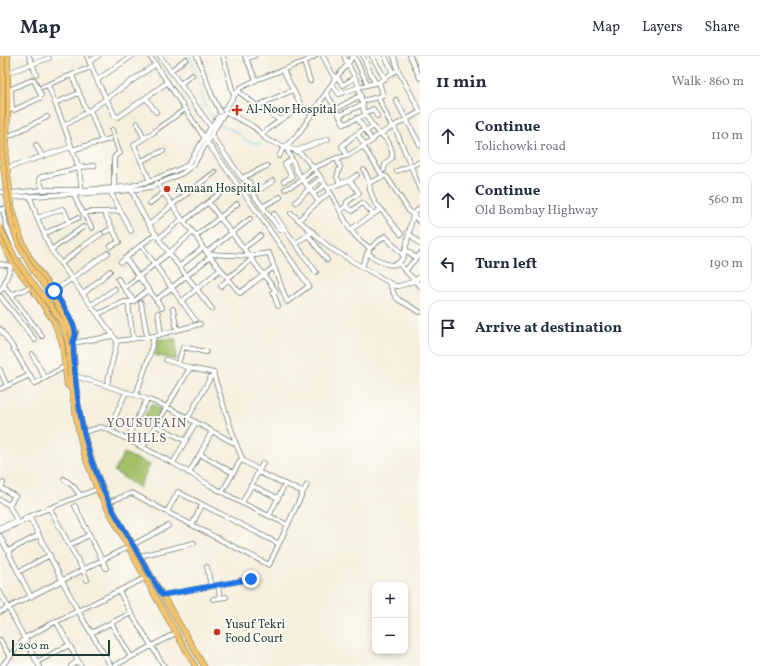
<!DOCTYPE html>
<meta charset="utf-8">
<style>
body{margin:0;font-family:Vollkorn,serif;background:#f2f2f3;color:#1f2937}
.controls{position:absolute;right:12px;bottom:12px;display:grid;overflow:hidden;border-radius:8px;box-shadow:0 2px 6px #0003}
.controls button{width:36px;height:36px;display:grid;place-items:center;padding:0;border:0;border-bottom:1px solid #e0e1e3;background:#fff;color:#1f2937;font:20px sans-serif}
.scale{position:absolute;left:12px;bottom:10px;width:98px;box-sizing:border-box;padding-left:4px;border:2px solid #1f3d34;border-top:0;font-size:11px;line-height:14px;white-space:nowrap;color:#1f3d34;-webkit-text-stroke:3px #fdfcf7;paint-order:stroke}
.stop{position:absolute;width:12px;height:12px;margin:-9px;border:3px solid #1a73e8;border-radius:50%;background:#fff}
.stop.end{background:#1a73e8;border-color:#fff;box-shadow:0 1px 4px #0008}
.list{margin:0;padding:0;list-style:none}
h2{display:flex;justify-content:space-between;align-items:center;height:52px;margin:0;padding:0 16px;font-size:17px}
h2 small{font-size:13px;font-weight:400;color:#747a83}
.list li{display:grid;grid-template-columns:26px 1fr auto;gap:12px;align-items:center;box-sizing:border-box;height:56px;margin:0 8px 8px;padding:0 8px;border:1px solid #e0e1e3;border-radius:12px}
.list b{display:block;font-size:15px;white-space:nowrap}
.list p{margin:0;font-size:13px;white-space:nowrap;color:#747a83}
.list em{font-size:13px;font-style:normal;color:#747a83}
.icon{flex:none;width:22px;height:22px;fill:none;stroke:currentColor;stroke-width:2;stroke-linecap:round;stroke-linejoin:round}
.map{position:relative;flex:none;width:420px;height:610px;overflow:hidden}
header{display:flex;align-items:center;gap:24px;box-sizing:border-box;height:56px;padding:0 20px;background:#fff;border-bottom:1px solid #e0e1e3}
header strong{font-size:19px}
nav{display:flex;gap:22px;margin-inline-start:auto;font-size:14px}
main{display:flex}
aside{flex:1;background:#fff}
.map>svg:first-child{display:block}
.green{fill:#a2c067;stroke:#607e4e}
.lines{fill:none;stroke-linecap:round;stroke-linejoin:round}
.stream{stroke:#5fc7dc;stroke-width:1}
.minor-casing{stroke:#6a7b6f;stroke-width:5.5}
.major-casing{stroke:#6a7b6f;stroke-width:6}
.minor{stroke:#fff;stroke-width:4}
.major{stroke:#f3c26a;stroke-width:5}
.major-bridge-casing{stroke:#6a7b6f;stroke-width:6;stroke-linecap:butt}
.major-bridge{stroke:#f3c26a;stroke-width:5}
.route{stroke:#1a73e8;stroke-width:5}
.poi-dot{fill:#c8321e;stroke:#fdfcf7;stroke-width:1.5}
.labels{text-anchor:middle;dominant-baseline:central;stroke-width:3.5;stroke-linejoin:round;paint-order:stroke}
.poi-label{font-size:12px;fill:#1f3d34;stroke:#fdfcf7;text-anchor:start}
.neighbourhood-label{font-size:13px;letter-spacing:1px;fill:#676266;stroke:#fdfcf7}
</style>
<header>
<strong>Map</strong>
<nav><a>Map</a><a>Layers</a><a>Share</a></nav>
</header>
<main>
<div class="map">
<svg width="420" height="610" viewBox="0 0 420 610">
<rect width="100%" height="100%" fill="#fdfcf7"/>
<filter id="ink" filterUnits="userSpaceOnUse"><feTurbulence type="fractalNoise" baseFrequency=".025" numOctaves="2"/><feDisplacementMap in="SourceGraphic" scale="8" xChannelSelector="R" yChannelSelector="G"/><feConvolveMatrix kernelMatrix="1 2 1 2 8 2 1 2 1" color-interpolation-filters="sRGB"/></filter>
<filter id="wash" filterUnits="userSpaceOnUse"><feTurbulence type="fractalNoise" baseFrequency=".012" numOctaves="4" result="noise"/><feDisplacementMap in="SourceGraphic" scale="16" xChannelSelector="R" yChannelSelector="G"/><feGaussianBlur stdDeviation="0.9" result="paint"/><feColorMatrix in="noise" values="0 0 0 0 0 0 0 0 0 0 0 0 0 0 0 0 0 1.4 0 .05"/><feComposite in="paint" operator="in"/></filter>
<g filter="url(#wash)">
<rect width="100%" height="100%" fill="#f5efdd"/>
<path class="green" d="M158 283H176V304L155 299Z
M151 348 162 354 153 370 143 363Z
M124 397 150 409 139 432 114 415Z"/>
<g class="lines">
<path class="stream" d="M190 0C192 7 195 14 197 21 201 34 204 54 215 64
M220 69 235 75 246 85 261 88"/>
</g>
</g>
<g filter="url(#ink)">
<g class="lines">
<g class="minor-casing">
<path id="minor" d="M29 0 36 18
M87 0 97 24 115 60 118 61 120 60 168 26
M150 0 207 86 246 140 309 230 287 246 269 197 249 200 209 198
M160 0 211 71
M197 0 212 39 220 56
M223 0 234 40
M245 0 256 24
M323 0 335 23
M344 0C348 10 354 18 358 28 361 38 361 49 365 58 368 64 376 74 380 78 384 82 381 78 385 82 390 87 393 96 392 102 387 105 384 108 384 114
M354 0 368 29
M363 0 375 27
M372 0 385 23
M385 0 391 12 392 17
M394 0 398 14 420 55
M410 0 420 22
M246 3 254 0
M89 6 98 0
M304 6 310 25
M170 15 186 3
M7 17 49 2
M72 19 87 56
M337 21 343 29 355 22
M97 24 132 0
M180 28 192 19
M332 28 339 38 359 31 379 26 392 17 398 14
M48 29 64 70 79 112 82 136
M42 31 91 11
M11 33 32 24H34L41 39 40 42 14 54 12 53
M8 34 11 33 12 53 10 54
M238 35 257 50 280 64
M326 37 333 48 344 68 365 59
M378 41 383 39 379 26
M146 42 156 56
M396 44 420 89
M362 45 378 41 392 71
M55 47 79 37
M257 50 293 34
M336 53 361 39
M90 54 102 85
M224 54 240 32 256 24 306 5 315 0
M225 56C235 62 246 65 255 72 259 75 262 80 266 83 277 90 292 90 302 99 313 109 322 123 330 136 343 157 347 178 370 192
M365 57 373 53 377 60
M340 59 363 48
M357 62 366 75 373 70
M137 67 144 82
M64 70 90 54 156 8
M394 70 411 110 420 134
M112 74 119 96 120 97 116 99 114 102V132
M156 74 185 53
M366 75 372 85
M262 78 280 64 302 51 283 14
M357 78 365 89
M211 79 219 90 242 122 249 126 251 130 253 138 280 174 284 172 316 216
M7 81 47 61
M36 89 42 100
M363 90 382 119 387 121 409 155 420 166
M285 91 299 77 320 46 335 23 347 9 353 0
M286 91 292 104
M72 94 110 83
M295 95 328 83
M279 100 284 91
M347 100 342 90 351 82 364 73
M337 102 340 111 337 121 340 128
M141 105 163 95
M7 112 71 91
M364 114 369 125 370 134 375 147 381 153
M397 115 420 106
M301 121 313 112 337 102 347 100 372 85 375 81 392 71 420 56
M242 122 267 110
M150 125 134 89 135 88 154 76
M284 125 292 121 285 108 292 104 294 108 296 114 318 145
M305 126 317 117
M157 127 182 163 196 180 203 192 240 237 274 211
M369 127 384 120
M308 132 321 123
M328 132 350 124 357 119
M131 133 138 149 149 169 169 197 212 253
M285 133 298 127 302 123
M43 134 39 123 41 121 82 111 94 110
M110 135 131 175
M0 136 10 137 43 134H82L114 132 131 130 150 125 182 112 187 109 193 101 211 71 219 60
M74 138 78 148 92 172
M253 138 273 125
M313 138 325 129
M30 140 37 162 51 194 117 285 107 329
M208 146 276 235 273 236 278 250
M296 146 309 133
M150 147 163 137
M346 150 352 155 362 147H363L373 158
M262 151 280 141
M0 153 1 154 6 152 11 143 14 141 110 136 131 134 151 131 183 117 194 108 223 59
M3 153 6 169 19 200
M340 155 346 150 347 146 359 137 350 124
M104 156 119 186 111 190
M291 157 330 192 395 230H399L415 225 420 220
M274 158 284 172
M84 159 88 156H104L120 155
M37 162 62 153 64 154 69 166
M299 164 309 154 330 136
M184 165 224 134
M149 169 172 149 215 116
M350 174 381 153 401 178
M105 176 112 173
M313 176 308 179 327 204
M408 176 420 188
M44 178 69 166 78 162
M196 180 237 148
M159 182 182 163
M296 187 308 179
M141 189 195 264
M244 192 260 180
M405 193 416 202
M51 194 83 171
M207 196 250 163
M367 197C379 204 395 218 404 200L413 158 420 152
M125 202 162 252
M121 206 141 189 156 178
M398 207 420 230
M0 208 12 210
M61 208 82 191 101 178
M180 210 203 192
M362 210 370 192 385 180 404 200
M405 215 420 198
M228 222 252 203
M118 223 124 232 169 197 193 176
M389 227 395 240 399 244 420 256
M4 230 42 280
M221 230 229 223
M124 232 134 245
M0 235C10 222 7 205 25 197
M54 235 108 197
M83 238 110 215
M11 239 31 231
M0 240 35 284
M156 244 210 201
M128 246 133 283
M181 246 221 213
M141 247 147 280
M91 249 115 233
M173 253 177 274
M158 257 161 278
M98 258 124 246H133L148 234
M0 273 12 290 34 327H36L64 311
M117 285 154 280 200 268
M73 287 113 280
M32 298 45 322
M166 304 190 312 214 317
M178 308 183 291 206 296
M0 314 7 330
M213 317 236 388 242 402 222 436
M76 320 147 343 167 351 236 388
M0 333 30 319
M136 339 150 298 154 280
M188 362 213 317
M155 369 186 385
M109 374 126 336
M84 376 101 371 109 374 173 407 211 430 242 447 288 469
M127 383 147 343
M143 391 190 312
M200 398 233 417
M242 404 259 414
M173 407 196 366
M258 416 303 436 307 429
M189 417 200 398 212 375
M64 423 73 430 80 439
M251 429 278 442
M0 444 9 449 15 440 1 432 3 427
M109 446 132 437 167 456 269 509 303 436
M242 447 263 407
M9 449 17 465
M75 450 106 512
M50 453 83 514 87 524
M167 456 178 436 279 488
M269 460 285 428
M25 462 97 433
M192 469 202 449
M0 471 15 466
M0 475 28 463 31 464 78 555 111 610
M0 480 31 541
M134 488 168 470
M70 489 89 479
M8 495 39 479
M140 500 194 487
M207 511 211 531
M18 516 50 499
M218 529 220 542
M119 535 131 557 164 610
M0 536 39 610
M162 539 251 523
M213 543 226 541
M0 556 128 491
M56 565 81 610
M111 567 131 601
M91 577 131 557
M0 584 10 601
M37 606 69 589
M2 610 25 582 47 570 145 522
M71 610 78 605
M114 610 176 577"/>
</g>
<g class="major-casing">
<path id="major" d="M8 0V54L6 104 12 150 21 182 29 200 44 223 54 235 71 264 76 276 73 284
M0 182 13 208 31 231 54 266 62 287 67 329 71 332
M71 276C75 294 74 312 76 331 80 374 94 417 114 456L204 610
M70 320 71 332 79 377 84 398 97 433 145 522 176 577 195 610"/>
</g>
<use href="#minor" class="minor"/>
<use href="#major" class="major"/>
<g class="major-bridge-casing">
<path id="major-bridge" d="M3 0 2 101 7 141 13 173 19 190 27 204 32 213 51 239 63 258 71 276
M0 171C5 181 10 191 15 201 21 211 28 220 34 229 45 244 59 257 65 275 69 289 70 305 70 320"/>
</g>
<use href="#major-bridge" class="major-bridge"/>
</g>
</g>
<g class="lines" filter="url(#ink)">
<path class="route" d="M54 235C60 245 73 263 75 275 76 280 73 283 73 287 74 310 76 334 80 357 85 391 98 425 114 456L162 539 251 523"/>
</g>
<g class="poi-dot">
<path d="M235 48h4v4h4v4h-4v4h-4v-4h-4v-4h4z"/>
<circle cx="167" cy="133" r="4"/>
<circle cx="217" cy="576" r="4"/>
</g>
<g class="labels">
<g class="poi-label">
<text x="246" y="54">Al-Noor Hospital</text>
<text x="175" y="133">Amaan Hospital</text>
<text x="225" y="569">Yusuf Tekri<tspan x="225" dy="14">Food Court</tspan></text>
</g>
<g class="neighbourhood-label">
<text x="147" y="368">YOUSUFAIN<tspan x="147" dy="15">HILLS</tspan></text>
</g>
</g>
</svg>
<div class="controls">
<button>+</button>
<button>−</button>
</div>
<div class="scale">200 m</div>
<div class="stop" style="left:54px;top:235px"></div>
<div class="stop end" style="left:251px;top:523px"></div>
</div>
<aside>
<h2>11 min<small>Walk · 860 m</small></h2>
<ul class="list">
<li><svg class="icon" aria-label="ahead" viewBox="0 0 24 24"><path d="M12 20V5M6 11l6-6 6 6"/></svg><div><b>Continue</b><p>Tolichowki road</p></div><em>110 m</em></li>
<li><svg class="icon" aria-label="ahead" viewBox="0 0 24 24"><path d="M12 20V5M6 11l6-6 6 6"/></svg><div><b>Continue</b><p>Old Bombay Highway</p></div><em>560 m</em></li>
<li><svg class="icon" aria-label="left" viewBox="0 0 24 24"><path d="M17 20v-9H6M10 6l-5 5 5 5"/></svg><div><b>Turn left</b></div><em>190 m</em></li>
<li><svg class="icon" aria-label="arrive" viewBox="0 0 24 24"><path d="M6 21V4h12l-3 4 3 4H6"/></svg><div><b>Arrive at destination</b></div></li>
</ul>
</aside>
</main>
